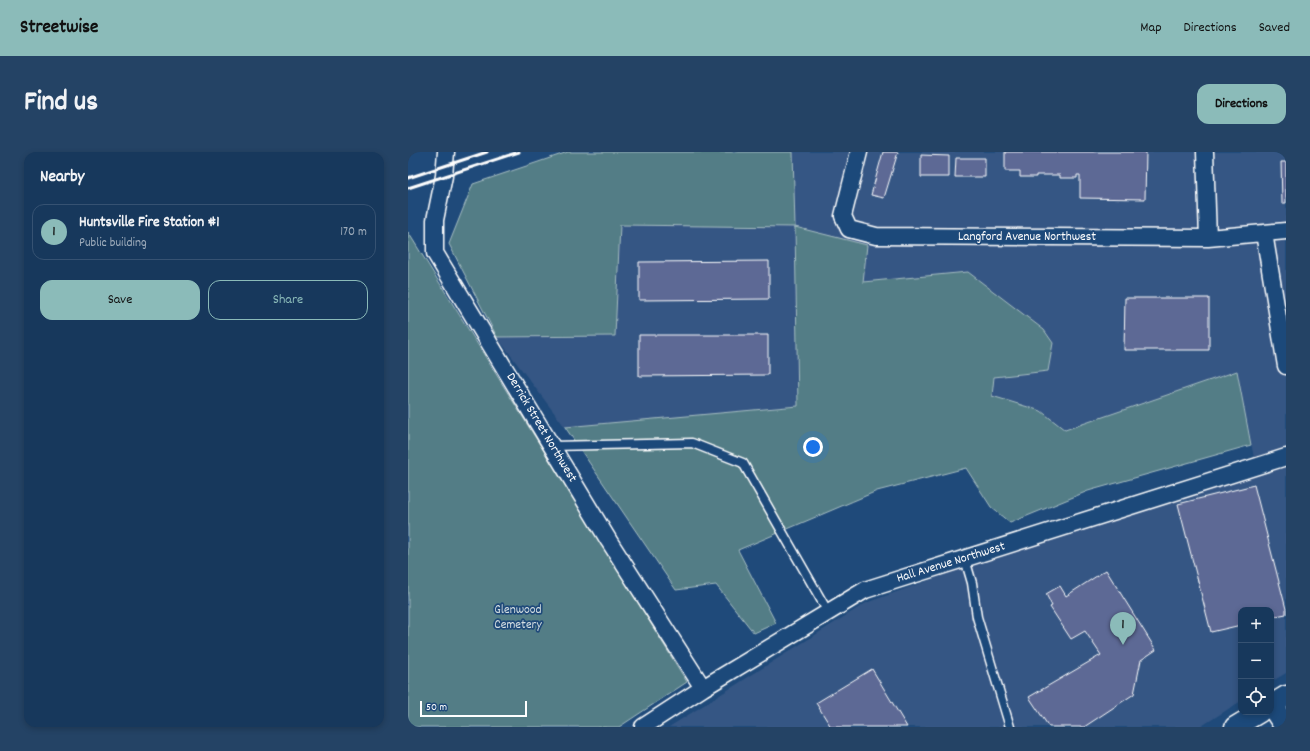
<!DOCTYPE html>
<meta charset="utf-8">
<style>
body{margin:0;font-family:Dekko,sans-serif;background:#244365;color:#f1f3f6}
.controls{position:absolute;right:12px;bottom:12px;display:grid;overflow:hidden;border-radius:8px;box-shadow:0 2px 6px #0003}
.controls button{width:36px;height:36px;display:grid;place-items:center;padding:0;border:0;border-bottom:1px solid #365272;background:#17385c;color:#f1f3f6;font:20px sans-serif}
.scale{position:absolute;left:12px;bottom:10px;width:107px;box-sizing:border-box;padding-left:4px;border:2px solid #fff;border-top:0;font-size:11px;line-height:14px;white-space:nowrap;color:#fff;-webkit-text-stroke:3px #1f4a7a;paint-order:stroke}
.you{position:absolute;left:405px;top:295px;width:14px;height:14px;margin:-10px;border:3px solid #fff;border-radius:50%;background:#1a73e8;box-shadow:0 0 0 6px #1a73e833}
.badge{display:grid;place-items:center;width:26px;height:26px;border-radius:50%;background:#8bbbb9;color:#111;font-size:13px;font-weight:700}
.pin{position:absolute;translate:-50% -33px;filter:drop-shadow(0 1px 2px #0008)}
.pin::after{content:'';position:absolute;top:21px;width:14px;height:12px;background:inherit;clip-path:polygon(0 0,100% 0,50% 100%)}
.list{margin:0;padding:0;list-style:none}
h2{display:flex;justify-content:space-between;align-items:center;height:52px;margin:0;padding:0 16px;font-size:17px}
h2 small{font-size:13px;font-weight:400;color:#9eacbb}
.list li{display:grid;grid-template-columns:26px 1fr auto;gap:12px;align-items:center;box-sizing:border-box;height:56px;margin:0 8px 8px;padding:0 8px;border:1px solid #365272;border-radius:12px}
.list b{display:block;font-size:15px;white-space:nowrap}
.list p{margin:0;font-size:13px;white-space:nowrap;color:#9eacbb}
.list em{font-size:13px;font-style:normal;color:#9eacbb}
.actions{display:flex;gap:8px;padding:12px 16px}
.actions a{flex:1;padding:9px 0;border:1px solid #8bbbb9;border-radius:12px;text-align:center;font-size:14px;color:#8bbbb9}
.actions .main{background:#8bbbb9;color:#111}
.icon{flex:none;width:22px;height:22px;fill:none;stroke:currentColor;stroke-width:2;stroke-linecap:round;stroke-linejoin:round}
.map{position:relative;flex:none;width:878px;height:575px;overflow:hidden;border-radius:12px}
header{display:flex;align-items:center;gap:24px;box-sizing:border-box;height:56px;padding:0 20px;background:#8bbbb9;color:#111}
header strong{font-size:19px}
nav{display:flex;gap:22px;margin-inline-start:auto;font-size:14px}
.intro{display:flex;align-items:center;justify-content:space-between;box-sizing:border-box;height:96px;padding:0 24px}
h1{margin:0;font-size:28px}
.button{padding:10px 18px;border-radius:12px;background:#8bbbb9;color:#111;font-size:14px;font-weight:700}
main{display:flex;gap:24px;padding:0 24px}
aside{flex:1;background:#17385c;border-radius:12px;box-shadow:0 2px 6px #0003}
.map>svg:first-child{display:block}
.built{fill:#365684}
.green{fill:#527d86;stroke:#a8bec2}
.building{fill:#5d6995;stroke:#fff}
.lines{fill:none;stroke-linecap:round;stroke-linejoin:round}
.service-casing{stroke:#fff;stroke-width:11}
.minor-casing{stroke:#fff;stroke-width:19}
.tertiary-casing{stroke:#fff;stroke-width:23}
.motorway-casing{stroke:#fff;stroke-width:25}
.service{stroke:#1f4a7a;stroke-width:8}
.minor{stroke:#1f4a7a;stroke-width:16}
.tertiary{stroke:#1f4a7a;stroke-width:20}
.motorway{stroke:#1f4a7a;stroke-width:22}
.rail{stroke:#fff;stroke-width:3}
.labels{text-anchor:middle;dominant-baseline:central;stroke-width:3.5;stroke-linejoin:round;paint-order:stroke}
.street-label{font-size:13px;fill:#fff;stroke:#1f4a7a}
.park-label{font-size:13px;fill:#d4dee1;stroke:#1f4a7a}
</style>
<header>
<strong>Streetwise</strong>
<nav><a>Map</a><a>Directions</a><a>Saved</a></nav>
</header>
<div class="intro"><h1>Find us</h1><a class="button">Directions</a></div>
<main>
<aside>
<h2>Nearby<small></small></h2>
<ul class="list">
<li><span class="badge">1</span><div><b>Huntsville Fire Station #1</b><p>Public building</p></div><em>170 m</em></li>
</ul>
<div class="actions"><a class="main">Save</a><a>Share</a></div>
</aside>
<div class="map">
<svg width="878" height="575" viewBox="0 0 878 575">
<rect width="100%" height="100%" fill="#1f4a7a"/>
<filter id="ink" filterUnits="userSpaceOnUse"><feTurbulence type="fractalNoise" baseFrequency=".025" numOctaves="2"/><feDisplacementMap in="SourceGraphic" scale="8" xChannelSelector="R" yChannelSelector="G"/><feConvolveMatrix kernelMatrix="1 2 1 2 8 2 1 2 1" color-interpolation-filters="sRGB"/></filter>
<g filter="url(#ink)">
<path class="built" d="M385 0H878V297L846 306 829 219 657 278 633 259 584 244 586 225 640 219 645 191 635 178 560 120 454 130 387 76 390 254 157 275 89 185 207 184 212 73 387 75Z
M878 315V521L863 530V458H833V549L792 575H261L458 451 574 409 619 392Z"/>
<path class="green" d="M160 0H385L387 75 459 93 455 130 560 120 636 178 645 191 640 219 586 225 584 244 633 259 657 278 829 219 843 293 680 339 602 371 583 355 558 316 469 339 330 398 368 471 346 481 308 433 268 438 157 275 390 254 387 75 212 73 207 184 89 185 41 92 65 32Z
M0 80 279 530 211 575H0Z"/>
<path class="building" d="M475 0H490L476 46 463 43Z
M597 0H738L737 47 672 46V23H669V26H652V23H628V25H612V19H597Z
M513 3 541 4V25H513Z
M548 6H577V25H547Z
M873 10H878V51H874Z
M361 109V147L231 148V110Z
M717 146H801V198H716Z
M231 183H360V223L231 224Z
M846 333 878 457V462L863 465V458H833V473L803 480 770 352Z
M698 418 748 498 733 508 726 542 676 575H641L621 545 693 503 677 479 663 487 642 455 644 454 638 442 652 434 658 444Z
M464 517 499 575H423L408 551Z"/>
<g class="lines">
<g class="service-casing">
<path id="service" d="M144 294 284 291 335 311 420 460
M557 407 564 431 569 465 602 575"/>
</g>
<g class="minor-casing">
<path id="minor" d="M38 0 36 24 27 68V101L201 389 295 536
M451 0 435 64 441 77 468 84 800 86 878 79
M797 0 800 86
M856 81 878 214
M235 575 295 536 457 438 878 305"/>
</g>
<g class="tertiary-casing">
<path id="tertiary" d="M863 553 878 544
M827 575 852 560"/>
</g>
<g class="motorway-casing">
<path id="motorway" d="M864 553 878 575"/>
</g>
<use href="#service" class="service"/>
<use href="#minor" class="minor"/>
<use href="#tertiary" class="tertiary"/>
<use href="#motorway" class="motorway"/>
<path class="rail" d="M0 26 79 0
M0 36 111 0"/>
</g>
</g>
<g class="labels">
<g class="street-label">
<text x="619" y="85">Langford Avenue Northwest</text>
<text transform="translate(133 276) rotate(59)">Derrick Street Northwest</text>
<text transform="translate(543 411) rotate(-17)">Hall Avenue Northwest</text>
</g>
<g class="park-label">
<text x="110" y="458">Glenwood<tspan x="110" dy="15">Cemetery</tspan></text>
</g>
</g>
</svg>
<div class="controls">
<button>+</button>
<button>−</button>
<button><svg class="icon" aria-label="locate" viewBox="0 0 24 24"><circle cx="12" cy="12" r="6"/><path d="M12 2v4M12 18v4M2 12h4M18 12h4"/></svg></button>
</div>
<div class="scale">50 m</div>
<div class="you"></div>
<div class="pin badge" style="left:715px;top:493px">1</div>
</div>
</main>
